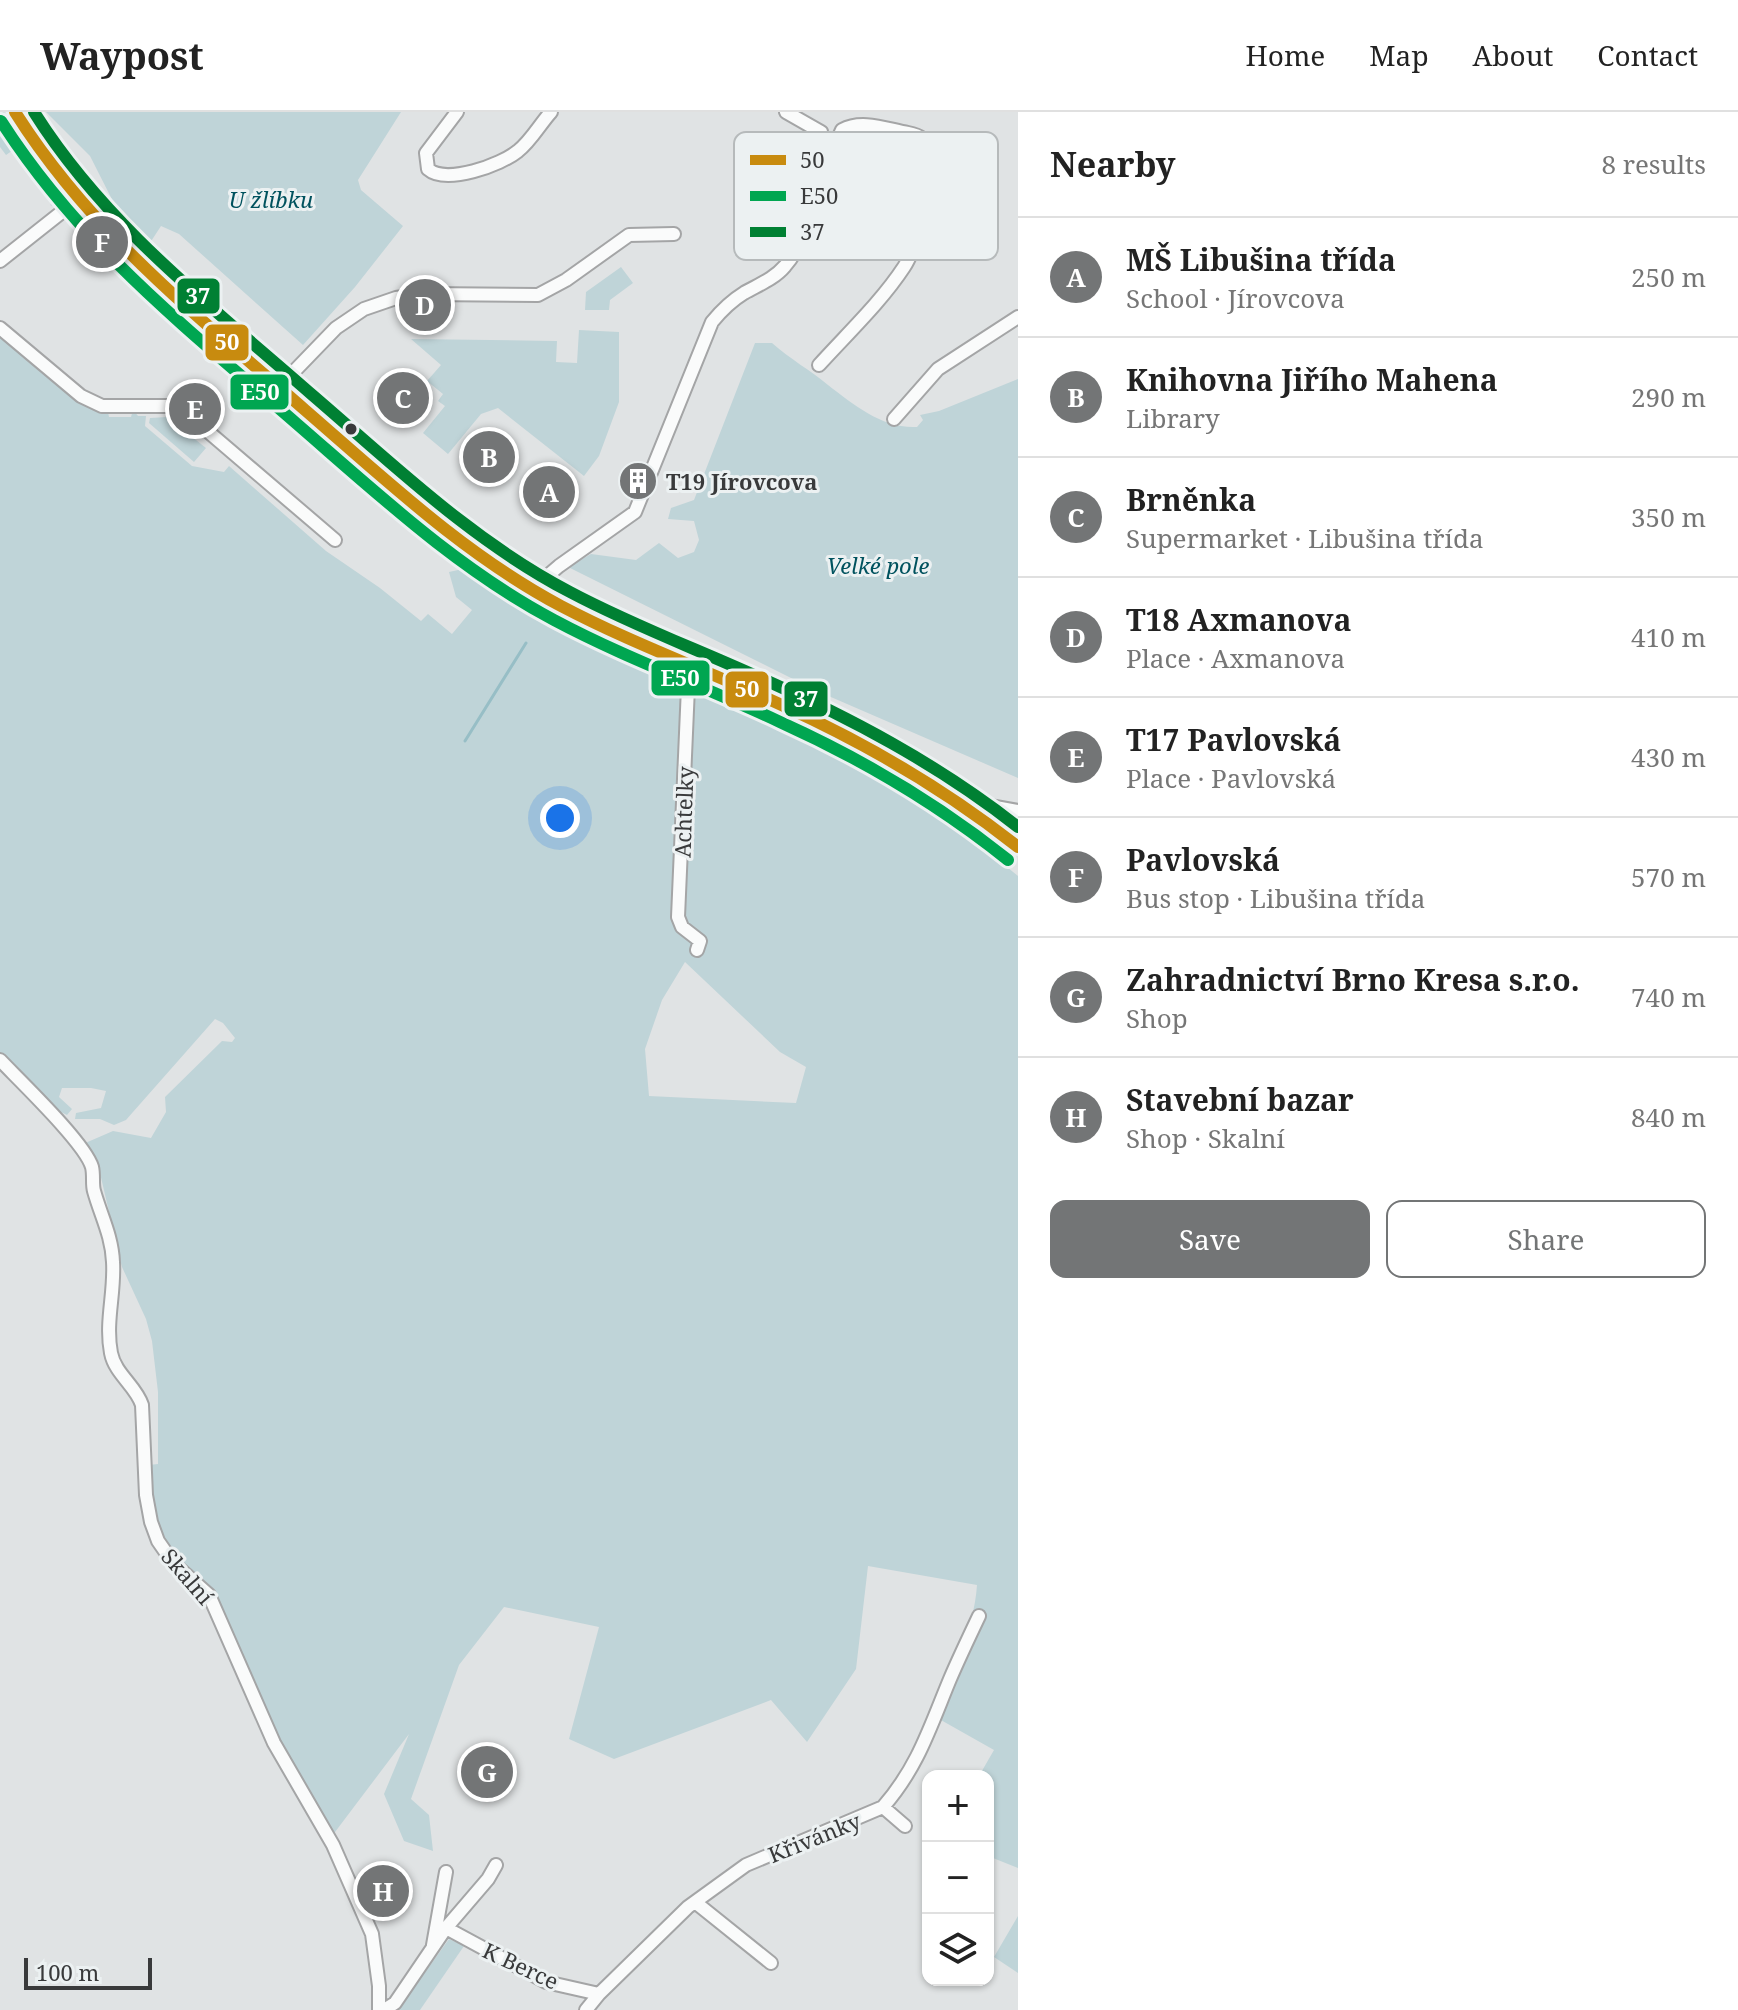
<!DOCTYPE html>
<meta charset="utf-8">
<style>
body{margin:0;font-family:"Noto Serif",serif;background:#f2f2f2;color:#222}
.controls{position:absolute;right:24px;bottom:24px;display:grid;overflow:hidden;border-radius:16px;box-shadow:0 2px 6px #0004}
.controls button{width:72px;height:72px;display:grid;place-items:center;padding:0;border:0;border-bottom:2px solid #e0e0e0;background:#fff;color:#222;font:40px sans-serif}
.scale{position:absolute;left:24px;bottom:20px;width:128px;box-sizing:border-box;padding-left:8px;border:4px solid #393a3b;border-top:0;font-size:22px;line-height:28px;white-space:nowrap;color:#393a3b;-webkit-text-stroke:6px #ecf1f2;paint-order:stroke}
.you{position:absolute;left:560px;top:706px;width:28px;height:28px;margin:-20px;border:6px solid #fff;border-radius:50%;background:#1a73e8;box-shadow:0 0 0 12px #1a73e833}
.badge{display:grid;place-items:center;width:52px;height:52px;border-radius:50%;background:#737576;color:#fff;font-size:26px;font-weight:700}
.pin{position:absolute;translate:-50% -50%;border:4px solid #fff;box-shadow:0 2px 8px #0006}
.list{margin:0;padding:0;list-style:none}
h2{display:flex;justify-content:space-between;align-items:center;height:104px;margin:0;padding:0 32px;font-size:34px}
h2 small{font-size:26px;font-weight:400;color:#767676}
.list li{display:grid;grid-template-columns:52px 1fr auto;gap:24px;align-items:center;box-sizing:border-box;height:120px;padding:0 32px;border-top:2px solid #e0e0e0}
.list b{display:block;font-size:30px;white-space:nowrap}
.list p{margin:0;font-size:26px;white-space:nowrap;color:#767676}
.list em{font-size:26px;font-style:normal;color:#767676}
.actions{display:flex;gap:16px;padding:24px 32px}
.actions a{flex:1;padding:18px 0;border:2px solid #737576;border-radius:16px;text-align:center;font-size:28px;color:#737576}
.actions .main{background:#737576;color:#fff}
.icon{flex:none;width:44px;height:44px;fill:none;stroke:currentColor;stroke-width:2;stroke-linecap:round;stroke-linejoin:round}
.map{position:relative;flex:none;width:1018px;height:1898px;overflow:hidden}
header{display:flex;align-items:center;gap:48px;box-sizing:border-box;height:112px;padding:0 40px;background:#fff;border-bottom:2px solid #e0e0e0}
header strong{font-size:38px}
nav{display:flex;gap:44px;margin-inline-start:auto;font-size:28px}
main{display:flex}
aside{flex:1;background:#fff}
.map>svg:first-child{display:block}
.green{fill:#bfd4d8;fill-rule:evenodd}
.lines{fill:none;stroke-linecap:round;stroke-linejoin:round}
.stream{stroke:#97bec6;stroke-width:3}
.minor-casing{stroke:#a4a5a6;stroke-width:16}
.minor{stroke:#fafbfb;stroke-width:12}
.bus-1-casing{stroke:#ecf1f2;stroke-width:18}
.bus-2-casing{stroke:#ecf1f2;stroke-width:18}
.bus-3-casing{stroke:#ecf1f2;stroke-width:18}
.bus-1{stroke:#c88b0f;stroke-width:12}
.bus-2{stroke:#00a651;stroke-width:12}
.bus-3{stroke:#008033;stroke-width:12}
.bus-dot{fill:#393a3b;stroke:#ecf1f2;stroke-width:3}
.labels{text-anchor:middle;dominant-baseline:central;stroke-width:6;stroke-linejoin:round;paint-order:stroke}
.park-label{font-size:22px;font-style:italic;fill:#00525e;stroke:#ecf1f2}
.poi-label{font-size:22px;font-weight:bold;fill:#393a3b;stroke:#ecf1f2;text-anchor:start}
.street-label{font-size:22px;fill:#393a3b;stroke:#ecf1f2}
.key{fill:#ecf1f2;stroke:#b6babb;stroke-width:2}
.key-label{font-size:22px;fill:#393a3b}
.line-badge{stroke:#ecf1f2;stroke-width:3}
.badge-label{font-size:22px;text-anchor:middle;font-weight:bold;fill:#fff}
</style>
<header>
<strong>Waypost</strong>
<nav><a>Home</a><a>Map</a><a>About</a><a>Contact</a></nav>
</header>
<main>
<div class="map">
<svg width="1018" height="1898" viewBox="0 0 1018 1898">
<rect width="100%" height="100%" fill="#e0e3e4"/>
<path class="green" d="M0 0H4L21 31 61 84 58 96 50 93 56 88 16 36 6 43 0 35Z
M46 0H401L358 68 361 78 403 114 355 175 303 233 179 122 161 114 146 137 129 121 90 44Z
M621 155 633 171 610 188 609 198H585L586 180Z
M579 218 619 220V290L599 344 584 364 498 296 481 302 448 342 423 321 445 294 438 289 443 282 427 269 441 253 411 227 557 229 556 250 577 251Z
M0 222 108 300 109 305H131L133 298 138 304H146L145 314 192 354 224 360 229 354 326 439 380 476 421 509 428 502 452 522 472 498 456 485 449 460 476 454 535 492 735 588 799 615 943 703 1018 764V1756L988 1744V1664H979L994 1638 932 1603C951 1561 974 1519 977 1473L868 1454 856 1557 807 1630 771 1588 614 1647 569 1627 599 1515 504 1495 459 1553 411 1687 429 1703 433 1739 404 1729 384 1682 409 1622 332 1724 279 1632 223 1506C220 1470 179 1462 162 1432 149 1410 151 1378 149 1353L158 1352V1280L152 1229 146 1207 122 1155 99 1057 83 1032 113 1019 151 1026 166 1000 165 985 222 929 232 930 235 926 223 911 215 907 133 1000 126 1008 114 1013 100 1007H75L76 1001 101 996 106 979 91 976H62L59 985 72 997 67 1003 61 1000 55 1003 0 940ZM685 850 780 940 806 955 796 991 649 984 645 937 662 888Z
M755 231H772C790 247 810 258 828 273 854 293 883 317 917 315L923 308 920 303 939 299 1018 267V666L817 579 568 455 591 442 636 448 659 431 678 446 694 440 699 428 694 409 668 407 671 396 694 388Z
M167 305 206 336 194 350 149 311 150 306Z
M1018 1804V1861L994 1845Z
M449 1827 464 1834 420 1898H398Z"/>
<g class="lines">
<path class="stream" d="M465 629 526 531"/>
<g class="minor-casing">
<path id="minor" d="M15 0C79 117 216 218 315 306 393 374 468 446 561 494 607 518 657 538 705 559 816 606 925 657 1018 735
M457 0 426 41 428 57C446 73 501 53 518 39 531 29 540 12 551 0
M786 0 821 20 819 33 831 42
M0 149 77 88
M0 216 81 284 102 294H168L191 305 335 428
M279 275 336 216 364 197 396 186 424 182 538 183 566 168 629 123 674 122
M894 307 938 257 1018 205
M531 478 559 454 635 400 712 210C721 199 731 189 744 181 758 173 774 167 785 154 811 125 824 56 842 18 862 7 886 17 908 21 919 23 932 30 936 42 941 59 915 139 904 155 881 190 848 221 819 253
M689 552 678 805 682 815 700 829 697 838
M963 689 1018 699
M0 948C20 969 85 1031 92 1055 94 1063 92 1072 94 1079 101 1104 112 1124 113 1150 115 1181 105 1210 111 1241 115 1262 136 1274 142 1293L146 1383 151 1410 158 1429 174 1452 209 1483 274 1631 333 1733 372 1822 379 1874V1898
M883 1695 905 1714
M695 1790 771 1851
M446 1816 546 1870 599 1882
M433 1833 446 1760
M384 1898 395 1891 446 1816 488 1767 496 1753
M586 1898 599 1882 688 1795 746 1753 883 1695C918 1655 930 1615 950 1567 959 1546 969 1525 979 1504"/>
</g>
<use href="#minor" class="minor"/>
<g class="bus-1-casing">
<path id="bus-1" d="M15 0C92 122 198 204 305 298 386 368 465 443 561 494 633 532 711 560 786 595 869 633 946 678 1018 735"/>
</g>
<g class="bus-2-casing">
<path id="bus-2" d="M1 9C81 134 187 216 297 312 379 383 458 457 554 508 627 547 706 575 780 610 862 647 938 692 1008 748"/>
</g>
<g class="bus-3-casing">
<path id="bus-3" d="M34 0C105 113 211 194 310 281 393 352 472 429 570 480 630 512 694 536 756 564 849 605 938 652 1018 715"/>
</g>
<use href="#bus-1" class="bus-1"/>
<use href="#bus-2" class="bus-2"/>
<use href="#bus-3" class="bus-3"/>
</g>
<defs>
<g id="building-disc" transform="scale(2)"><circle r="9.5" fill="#737576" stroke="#ecf1f2"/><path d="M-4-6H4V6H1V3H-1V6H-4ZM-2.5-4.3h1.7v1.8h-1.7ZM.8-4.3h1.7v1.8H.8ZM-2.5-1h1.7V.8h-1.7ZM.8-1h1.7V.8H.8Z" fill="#fff"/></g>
</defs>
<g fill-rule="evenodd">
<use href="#building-disc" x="638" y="369"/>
</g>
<circle class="bus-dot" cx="351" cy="317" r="7"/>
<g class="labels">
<g class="park-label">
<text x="271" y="87">U žlíbku</text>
<text x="878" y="453">Velké pole</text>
</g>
<g class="poi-label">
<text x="666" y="369">T19 Jírovcova</text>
</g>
<g class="street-label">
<text transform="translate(683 700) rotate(-88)">Achtelky</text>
<text transform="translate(188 1464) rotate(49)">Skalní</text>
<text transform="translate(814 1725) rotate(-22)">Křivánky</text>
<text transform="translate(521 1853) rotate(25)">K Berce</text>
</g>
</g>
<rect x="734" y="20" width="264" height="128" rx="12" class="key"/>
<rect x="750" y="43" width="36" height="10" fill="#c88b0f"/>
<rect x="750" y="79" width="36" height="10" fill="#00a651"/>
<rect x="750" y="115" width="36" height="10" fill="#008033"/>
<g class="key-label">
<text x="800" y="56">50</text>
<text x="800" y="92">E50</text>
<text x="800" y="128">37</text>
</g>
<g class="line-badge">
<rect x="176" y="165" width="45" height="38" rx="8" fill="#008033"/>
<rect x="204" y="211" width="46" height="39" rx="8" fill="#c88b0f"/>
<rect x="229" y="261" width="61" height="38" rx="8" fill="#00a651"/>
<rect x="650" y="547" width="61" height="38" rx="8" fill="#00a651"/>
<rect x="724" y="558" width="46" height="39" rx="8" fill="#c88b0f"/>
<rect x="783" y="568" width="46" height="38" rx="8" fill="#008033"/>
</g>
<g class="badge-label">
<text x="198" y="192">37</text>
<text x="227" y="238">50</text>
<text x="260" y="288">E50</text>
<text x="680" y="574">E50</text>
<text x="747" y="585">50</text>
<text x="806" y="595">37</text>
</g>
</svg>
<div class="controls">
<button>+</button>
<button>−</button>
<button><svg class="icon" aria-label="layers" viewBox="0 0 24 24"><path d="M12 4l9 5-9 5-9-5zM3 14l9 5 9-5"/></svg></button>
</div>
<div class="scale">100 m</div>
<div class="you"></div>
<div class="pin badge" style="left:549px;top:380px">A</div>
<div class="pin badge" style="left:489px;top:345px">B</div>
<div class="pin badge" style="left:403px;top:286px">C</div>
<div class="pin badge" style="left:425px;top:193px">D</div>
<div class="pin badge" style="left:195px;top:297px">E</div>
<div class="pin badge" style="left:102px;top:130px">F</div>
<div class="pin badge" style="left:487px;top:1660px">G</div>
<div class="pin badge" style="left:383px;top:1779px">H</div>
</div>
<aside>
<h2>Nearby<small>8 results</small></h2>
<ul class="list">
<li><span class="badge">A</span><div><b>MŠ Libušina třída</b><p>School · Jírovcova</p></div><em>250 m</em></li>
<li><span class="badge">B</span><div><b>Knihovna Jiřího Mahena</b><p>Library</p></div><em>290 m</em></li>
<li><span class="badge">C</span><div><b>Brněnka</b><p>Supermarket · Libušina třída</p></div><em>350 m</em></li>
<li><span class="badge">D</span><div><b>T18 Axmanova</b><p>Place · Axmanova</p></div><em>410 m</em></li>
<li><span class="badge">E</span><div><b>T17 Pavlovská</b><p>Place · Pavlovská</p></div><em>430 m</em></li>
<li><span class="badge">F</span><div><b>Pavlovská</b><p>Bus stop · Libušina třída</p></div><em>570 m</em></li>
<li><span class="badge">G</span><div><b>Zahradnictví Brno Kresa s.r.o.</b><p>Shop</p></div><em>740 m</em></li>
<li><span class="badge">H</span><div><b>Stavební bazar</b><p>Shop · Skalní</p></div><em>840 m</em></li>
</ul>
<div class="actions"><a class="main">Save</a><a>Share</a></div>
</aside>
</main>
